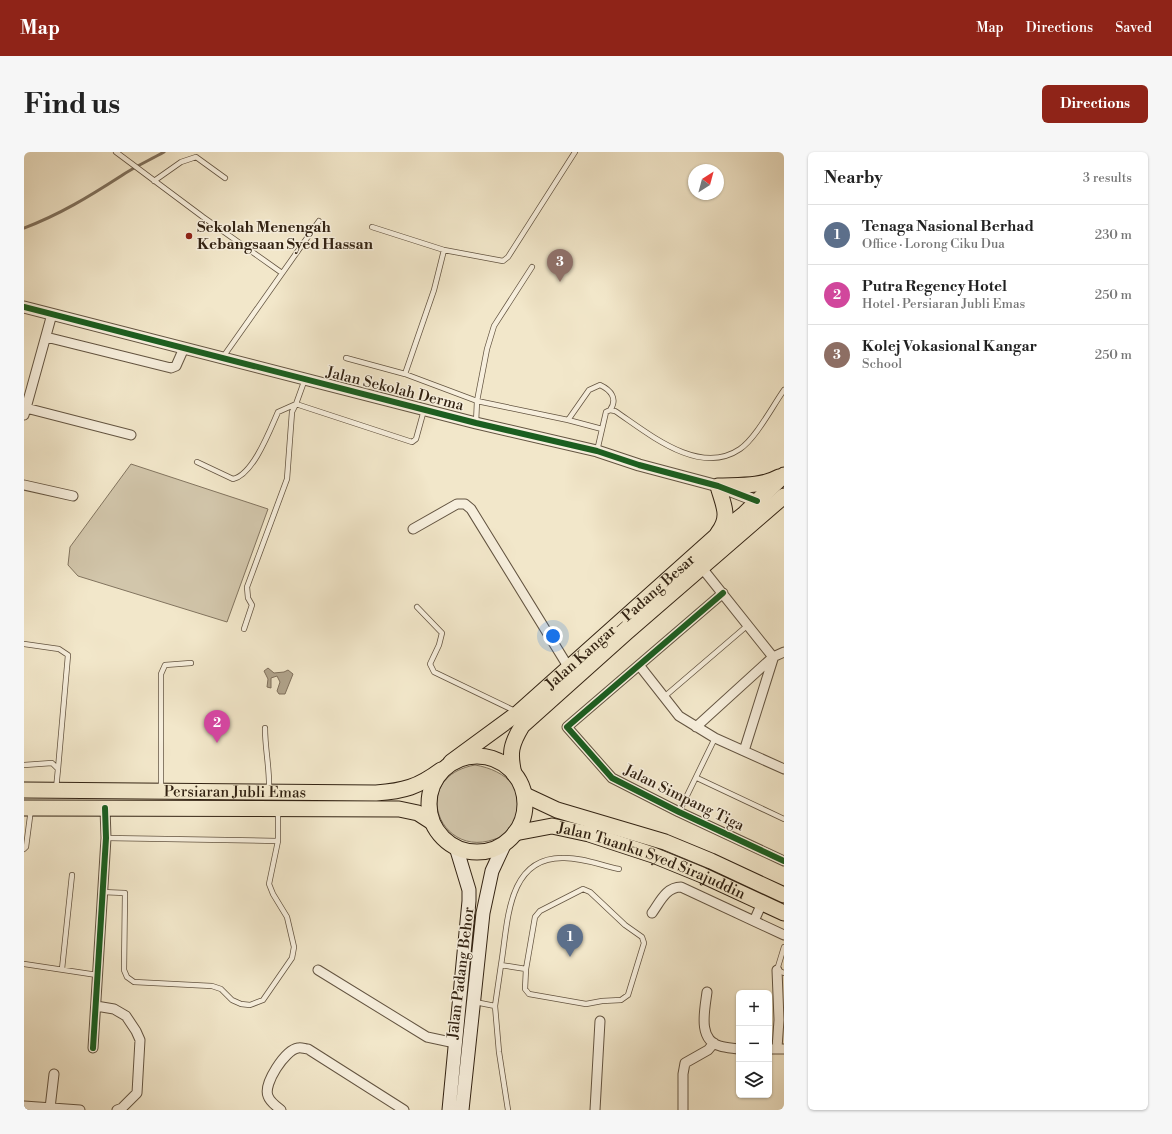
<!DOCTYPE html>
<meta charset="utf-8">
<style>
body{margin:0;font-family:"Libre Bodoni",serif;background:#f6f6f6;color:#222}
.controls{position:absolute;right:12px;bottom:12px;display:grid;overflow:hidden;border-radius:6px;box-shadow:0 1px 3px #0004}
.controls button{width:36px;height:36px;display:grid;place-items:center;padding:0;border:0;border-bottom:1px solid #e0e0e0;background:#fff;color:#222;font:20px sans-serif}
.compass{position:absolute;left:664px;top:12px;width:36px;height:36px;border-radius:50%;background:#fff;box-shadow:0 1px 3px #0004;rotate:36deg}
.you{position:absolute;left:529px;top:484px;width:14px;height:14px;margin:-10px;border:3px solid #fff;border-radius:50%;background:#1a73e8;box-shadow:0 0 0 6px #1a73e833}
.badge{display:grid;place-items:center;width:26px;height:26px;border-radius:50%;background:#8f2418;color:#fff;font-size:13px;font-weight:700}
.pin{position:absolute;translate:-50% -33px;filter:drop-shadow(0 1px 2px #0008)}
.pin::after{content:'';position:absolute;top:21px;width:14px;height:12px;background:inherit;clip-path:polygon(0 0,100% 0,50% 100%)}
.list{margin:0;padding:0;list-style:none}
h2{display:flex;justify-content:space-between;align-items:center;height:52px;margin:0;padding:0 16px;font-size:17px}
h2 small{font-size:13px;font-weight:400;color:#767676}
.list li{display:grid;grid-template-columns:26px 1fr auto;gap:12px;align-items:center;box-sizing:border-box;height:60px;padding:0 16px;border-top:1px solid #e0e0e0}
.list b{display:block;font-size:15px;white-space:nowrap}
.list p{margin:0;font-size:13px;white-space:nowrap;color:#767676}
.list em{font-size:13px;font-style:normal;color:#767676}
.icon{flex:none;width:22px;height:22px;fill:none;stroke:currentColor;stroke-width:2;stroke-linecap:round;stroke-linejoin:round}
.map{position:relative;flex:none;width:760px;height:958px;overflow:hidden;border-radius:6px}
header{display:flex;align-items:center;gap:24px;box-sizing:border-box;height:56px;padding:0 20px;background:#8f2418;color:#fff}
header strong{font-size:19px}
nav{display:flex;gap:22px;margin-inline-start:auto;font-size:14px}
.intro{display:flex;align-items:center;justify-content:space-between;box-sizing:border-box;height:96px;padding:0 24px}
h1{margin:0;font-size:28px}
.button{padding:10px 18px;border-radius:6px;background:#8f2418;color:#fff;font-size:14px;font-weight:700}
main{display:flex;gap:24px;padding:0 24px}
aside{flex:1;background:#fff;border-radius:6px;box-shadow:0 1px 3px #0004}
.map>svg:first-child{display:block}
.green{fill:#d2c6ab;stroke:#82745f}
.water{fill:#b1a48c;stroke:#7f705c}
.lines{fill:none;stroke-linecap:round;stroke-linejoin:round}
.stream{stroke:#7f705c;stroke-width:3}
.service-casing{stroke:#635441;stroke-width:6}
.minor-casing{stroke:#635441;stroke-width:11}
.tertiary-casing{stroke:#635441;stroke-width:13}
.secondary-casing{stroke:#332313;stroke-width:15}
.primary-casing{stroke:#332313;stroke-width:17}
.trunk-casing{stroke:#332313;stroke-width:17}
.service{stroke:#f7efdd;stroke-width:4.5}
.minor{stroke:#f7efdd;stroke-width:9}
.tertiary{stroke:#f7efdd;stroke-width:11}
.secondary{stroke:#f7efdd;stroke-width:13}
.primary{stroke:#f2e7ca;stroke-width:15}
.trunk{stroke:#f2e7ca;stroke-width:15}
.cycleway-casing{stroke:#f7efdd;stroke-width:8}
.cycleway{stroke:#1b5e20;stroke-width:6}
.poi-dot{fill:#8f2418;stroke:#f7efdd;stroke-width:1.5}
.labels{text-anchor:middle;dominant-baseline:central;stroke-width:3;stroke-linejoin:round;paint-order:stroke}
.poi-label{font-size:15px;font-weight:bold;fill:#332313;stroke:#f7efdd;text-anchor:start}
.street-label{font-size:15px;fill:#332313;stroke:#f7efdd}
</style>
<header>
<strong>Map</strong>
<nav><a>Map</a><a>Directions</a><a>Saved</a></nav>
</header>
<div class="intro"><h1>Find us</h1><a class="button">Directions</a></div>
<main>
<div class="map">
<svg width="760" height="958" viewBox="0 0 760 958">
<rect width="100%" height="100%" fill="#f2e7ca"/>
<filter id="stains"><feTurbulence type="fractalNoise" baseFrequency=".005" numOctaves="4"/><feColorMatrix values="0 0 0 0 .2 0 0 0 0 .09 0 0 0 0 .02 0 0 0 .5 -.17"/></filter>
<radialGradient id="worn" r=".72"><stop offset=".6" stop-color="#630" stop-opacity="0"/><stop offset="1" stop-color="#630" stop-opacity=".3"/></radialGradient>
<path class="green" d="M107 312 244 357 203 470 54 424 44 413 46 395Z
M451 613C482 618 508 640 490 673 486 680 478 685 471 687 415 708 384 625 451 613Z"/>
<path class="water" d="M244 516 250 521 260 520 264 518 269 522 261 542H255L253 539 256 530 253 524 247 526V536L243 535 244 527 240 519Z"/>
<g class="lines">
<path class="stream" d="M0 76C35 63 66 44 97 24 110 15 126 8 140 0"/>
<g class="service-casing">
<path id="service" d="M92 0 179 65 258 121
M130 29 157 10 172 5 201 26
M348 75 420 98 479 109 484 105 551 0
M420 98 410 138 381 222 453 249 452 271
M508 115 470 174 463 197 453 249 544 268 565 238 576 233C587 238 594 247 586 258
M199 205 295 69
M322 206 381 222
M544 268 578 277
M573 299 582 260 586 258 591 259C624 281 675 325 716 297 732 286 748 255 760 238
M173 310 209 327C229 323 246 278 254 260L272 252 281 227
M393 455 418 481 415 493 406 512 410 520 491 559
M220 477 228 453 224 446 223 435 263 327 268 260 272 252 388 290 392 287 400 258
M0 492 35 497 44 503 34 617
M640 545 724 473
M241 576C241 598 246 617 245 639
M0 613 28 611 34 617 32 637
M673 626 760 667
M137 636V522L141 513 167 511
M655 660 691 586
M82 686 254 689
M0 697 2 695 7 657
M559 737 566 740 601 773 618 785 620 791 604 843 597 848 578 849 562 852 505 842 501 837 502 817 511 765 516 759Z
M78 740 101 741 100 818 103 825 110 830 188 834 197 837 208 848 217 852 226 853 239 848 268 806 270 795 263 765 249 742 245 732 254 689V658
M760 795 753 818 760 821
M0 812 73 823
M477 813C484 773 482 706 538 706 557 705 576 713 595 717
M38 817 48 723
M451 850 471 854
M484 958 475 900 471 854 477 813 502 817"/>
</g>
<g class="minor-casing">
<path id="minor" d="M22 185 147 216 152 214 160 196
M2 256 107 283
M0 263 28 162
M0 333 49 344
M389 377 433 352H441L447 357 545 516
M678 416 749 505
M699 441 543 575 588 626 655 660 760 709
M615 513 655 564 691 586 760 617
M672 575 749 505 760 500
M720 599 749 507
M628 761C636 750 642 735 657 735L760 783
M730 769 738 751
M294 818 403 885 431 891
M753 818 755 868 753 896
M683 840C681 857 673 888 696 894 702 896 709 896 715 897
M72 854 90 857 102 864 112 879 116 888 113 941 98 956 93 958
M69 896 82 686 81 656
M745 897H760
M0 954 56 958
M26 956 30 922
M257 958C252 954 246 950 244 944 239 932 261 898 274 896 277 895 281 897 284 897L380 958
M571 958 576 869
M659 958V922L661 911 684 898 690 891"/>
</g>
<g class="tertiary-casing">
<path id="tertiary" d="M0 155 452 271 573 299 615 313 694 334 733 349"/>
</g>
<g class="secondary-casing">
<path id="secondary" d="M425 958 445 749V738L432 695
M438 958 459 761 468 719 481 691"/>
</g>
<g class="primary-casing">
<g id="primary">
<path id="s1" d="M0 638 352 641C380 639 394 635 417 618"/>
<path d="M0 656 375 657 394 661 408 670"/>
</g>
</g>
<g class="trunk-casing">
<g id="trunk">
<path d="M694 381C707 364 699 353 694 334 714 333 737 335 755 325"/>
<circle cx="453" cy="652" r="48"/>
<path id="s2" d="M427 610 494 561 692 384 719 363 760 323"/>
<path d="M490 622C485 601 487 592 498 574L603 480 760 344"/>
<path d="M501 643 533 658 641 690 687 709 760 743"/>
<path id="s3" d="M491 681 528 674 565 682 629 703 678 723 760 761"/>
</g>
</g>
<use href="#service" class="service"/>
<use href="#minor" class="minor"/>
<use href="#tertiary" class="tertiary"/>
<use href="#secondary" class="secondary"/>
<use href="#primary" class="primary"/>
<use href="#trunk" class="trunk"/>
<g class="cycleway-casing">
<path id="cycleway" d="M0 155 452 271 573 299 615 313 694 334 733 349
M699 441 543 575 588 626 655 660 760 709
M69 896 82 686 81 656"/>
</g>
<use href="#cycleway" class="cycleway"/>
</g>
<circle class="poi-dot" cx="165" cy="84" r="4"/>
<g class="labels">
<g class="poi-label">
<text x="173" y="75">Sekolah Menengah<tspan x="173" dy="17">Kebangsaan Syed Hassan</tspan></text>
</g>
<g class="street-label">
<text transform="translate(371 237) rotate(14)">Jalan Sekolah Derma</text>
<text stroke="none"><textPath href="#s2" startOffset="220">Jalan Kangar – Padang Besar</textPath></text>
<text stroke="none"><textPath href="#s1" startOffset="211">Persiaran Jubli Emas</textPath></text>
<text transform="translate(660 646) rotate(26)">Jalan Simpang Tiga</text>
<text stroke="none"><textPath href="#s3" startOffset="143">Jalan Tuanku Syed Sirajuddin</textPath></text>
<text transform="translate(437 821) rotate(-83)">Jalan Padang Behor</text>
</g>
</g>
<rect width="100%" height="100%" filter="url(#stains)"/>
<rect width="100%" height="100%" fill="url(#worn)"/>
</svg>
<div class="controls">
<button>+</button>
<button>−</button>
<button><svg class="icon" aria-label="layers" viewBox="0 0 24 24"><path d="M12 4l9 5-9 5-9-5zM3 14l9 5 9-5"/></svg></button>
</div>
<svg class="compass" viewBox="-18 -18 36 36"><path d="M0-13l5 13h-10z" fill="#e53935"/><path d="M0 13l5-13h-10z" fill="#767676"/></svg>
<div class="you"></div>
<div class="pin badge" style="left:546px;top:805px;background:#5c6f8a">1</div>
<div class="pin badge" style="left:193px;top:591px;background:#d1479c">2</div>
<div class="pin badge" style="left:536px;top:130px;background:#8d6e63">3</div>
</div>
<aside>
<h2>Nearby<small>3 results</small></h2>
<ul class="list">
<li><span class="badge" style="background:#5c6f8a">1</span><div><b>Tenaga Nasional Berhad</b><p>Office · Lorong Ciku Dua</p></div><em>230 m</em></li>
<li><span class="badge" style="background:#d1479c">2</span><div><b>Putra Regency Hotel</b><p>Hotel · Persiaran Jubli Emas</p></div><em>250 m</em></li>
<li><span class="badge" style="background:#8d6e63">3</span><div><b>Kolej Vokasional Kangar</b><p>School</p></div><em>250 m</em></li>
</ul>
</aside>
</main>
